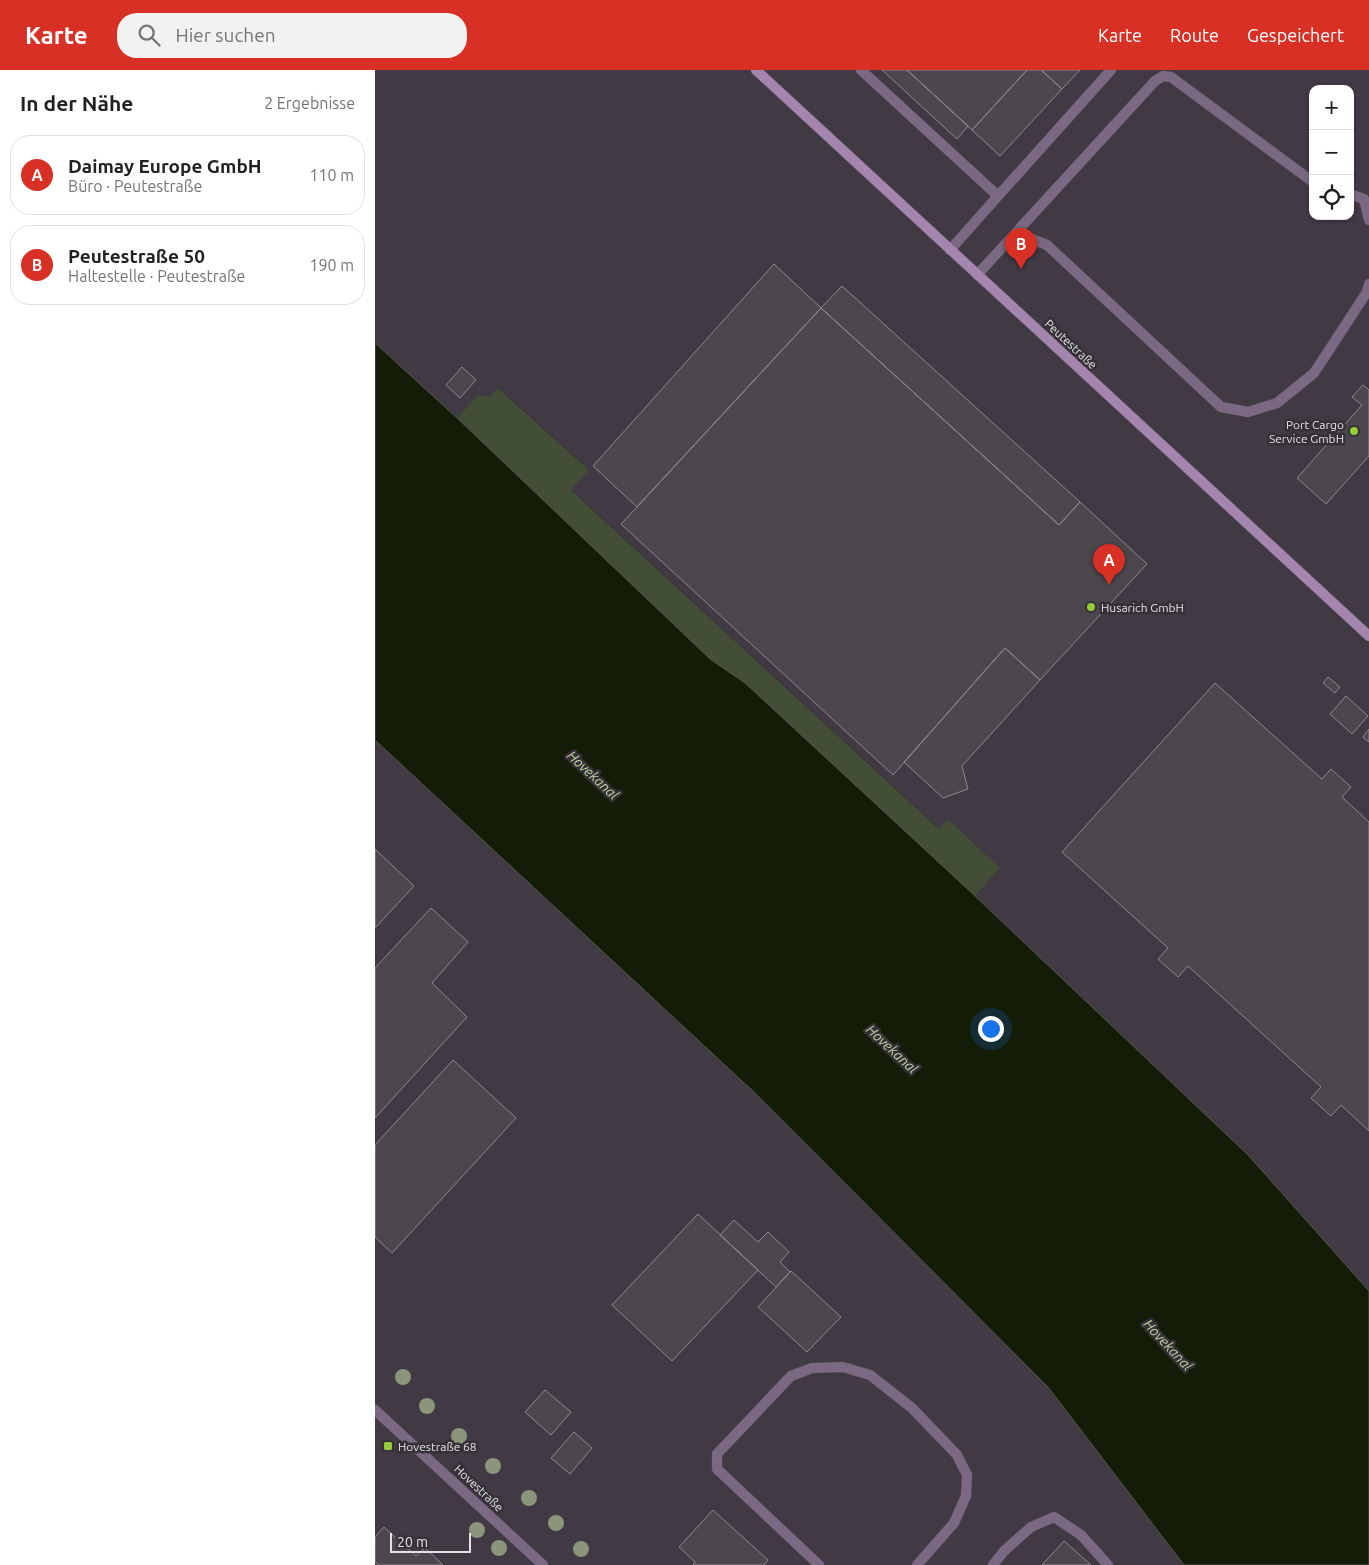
<!DOCTYPE html>
<html lang="de">
<meta charset="utf-8">
<style>
body{margin:0;font-family:Ubuntu,sans-serif;background:#f2f2f2;color:#202124}
.controls{position:absolute;right:15px;top:15px;display:grid;overflow:hidden;border-radius:10px;box-shadow:0 1px 4px #0004}
.controls button{width:45px;height:45px;display:grid;place-items:center;padding:0;border:0;border-bottom:1px solid #e0e0e0;background:#fff;color:#202124;font:25px sans-serif}
.scale{position:absolute;left:15px;bottom:12px;width:81px;box-sizing:border-box;padding-left:5px;border:2px solid #e5e2e6;border-top:0;font-size:14px;line-height:18px;white-space:nowrap;color:#e5e2e6;-webkit-text-stroke:4px #353137;paint-order:stroke}
.you{position:absolute;left:615px;top:958px;width:18px;height:18px;margin:-12px;border:4px solid #fff;border-radius:50%;background:#1a73e8;box-shadow:0 0 0 8px #1a73e833}
.badge{display:grid;place-items:center;width:32px;height:32px;border-radius:50%;background:#d93025;color:#fff;font-size:16px;font-weight:700}
.pin{position:absolute;translate:-50% -41px;filter:drop-shadow(0 1px 2px #0008)}
.pin::after{content:'';position:absolute;top:26px;width:18px;height:15px;background:inherit;clip-path:polygon(0 0,100% 0,50% 100%)}
.list{margin:0;padding:0;list-style:none}
h2{display:flex;justify-content:space-between;align-items:center;height:65px;margin:0;padding:0 20px;font-size:21px}
h2 small{font-size:16px;font-weight:400;color:#757577}
.list li{display:grid;grid-template-columns:32px 1fr auto;gap:15px;align-items:center;box-sizing:border-box;height:80px;margin:0 10px 10px;padding:0 10px;border:1px solid #e0e0e0;border-radius:20px}
.list b{display:block;font-size:19px;white-space:nowrap}
.list p{margin:0;font-size:16px;white-space:nowrap;color:#757577}
.list em{font-size:16px;font-style:normal;color:#757577}
.icon{flex:none;width:28px;height:28px;fill:none;stroke:currentColor;stroke-width:2;stroke-linecap:round;stroke-linejoin:round}
.map{position:relative;flex:none;width:994px;height:1495px;overflow:hidden}
header{display:flex;align-items:center;gap:30px;box-sizing:border-box;height:70px;padding:0 25px;background:#d93025;color:#fff}
header strong{font-size:24px}
nav{display:flex;gap:28px;margin-inline-start:auto;font-size:18px}
.search{width:350px;height:45px;background:#f2f2f2;display:flex;align-items:center;gap:12px;box-sizing:border-box;padding:0 18px;border-radius:20px;color:#757577;font-size:19px}
main{display:flex}
aside{flex:1;background:#fff}
.map>svg:first-child{display:block}
.built{fill:#413944;fill-rule:evenodd}
.green{fill:#434e37}
.water{fill:#131c07;stroke:#52574a}
.building{fill:#4c474d;stroke:#8f8a91}
.lines{fill:none;stroke-linecap:round;stroke-linejoin:round}
.lane-casing{stroke:#514d53;stroke-width:11}
.street-casing{stroke:#514d53;stroke-width:11}
.secondary-casing{stroke:#514d53;stroke-width:11}
.lane{stroke:#7b6882;stroke-width:10}
.street{stroke:#7b6882;stroke-width:10}
.secondary{stroke:#a485ae;stroke-width:10}
.tree{fill:#8a957c}
.poi-dot{fill:#95cc3a;stroke:#353137;stroke-width:2}
.labels{text-anchor:middle;dominant-baseline:central;stroke-width:5;stroke-linejoin:round;paint-order:stroke}
.street-label{font-size:12px;fill:#e5e2e6;stroke:#353137}
.poi-label{font-size:12px;fill:#e5e2e6;stroke:#353137;text-anchor:start}
.water-label{font-size:14px;font-style:italic;fill:#bed5a3;stroke:#353137}
</style>
<header>
<strong>Karte</strong>
<div class="search"><svg class="icon" aria-label="search" viewBox="0 0 24 24"><circle cx="10" cy="10" r="6"/><path d="M15 15l6 6"/></svg>Hier suchen</div>
<nav><a>Karte</a><a>Route</a><a>Gespeichert</a></nav>
</header>
<main>
<aside>
<h2>In der Nähe<small>2 Ergebnisse</small></h2>
<ul class="list">
<li><span class="badge">A</span><div><b>Daimay Europe GmbH</b><p>Büro · Peutestraße</p></div><em>110 m</em></li>
<li><span class="badge">B</span><div><b>Peutestraße 50</b><p>Haltestelle · Peutestraße</p></div><em>190 m</em></li>
</ul>
</aside>
<div class="map">
<svg width="994" height="1495" viewBox="0 0 994 1495">
<rect width="100%" height="100%" fill="#353137"/>
<path class="built" d="M0 0H994V1221L873 1085 600 826 625 798 573 749 565 759 196 419 214 399 124 318 115 326H102L82 348 0 273ZM938 19H975V146H938Z
M0 670 381 1024 673 1317 809 1495H0Z"/>
<path class="green" d="M123 318 214 400 196 420 564 759 573 749 625 798 600 826 370 613 335 589 82 348 102 326H115Z"/>
<path class="water" d="M0 273 82 348 335 589 370 613 600 826 873 1085 994 1221V1495H809L673 1317 381 1024 0 670Z"/>
<path class="building" d="M507 0H532L593 56 582 69Z
M532 0H652L597 60Z
M652 0H666L687 19 625 86 597 60Z
M666 0H705L687 19Z
M399 194 446 238 262 437 218 396Z
M467 216 705 432 684 455 446 238Z
M446 238 684 455 705 432 772 494 665 610 630 578 518 705 246 454Z
M87 297 101 310 85 328 71 315Z
M988 315 994 320V386L951 434 922 408 987 335 977 327Z
M630 578 665 610 587 696 593 719 568 728 529 692Z
M953 607 965 617 960 623 948 613Z
M840 613 947 709 956 699 976 717 967 727 994 752V1061L966 1035 956 1046 936 1028 946 1017 813 896 803 907 783 889 793 878 687 782Z
M971 626 993 646 977 664 955 644Z
M994 659V672L988 667Z
M0 779 39 816 0 858Z
M56 838 93 872 57 913 92 947 0 1048V898Z
M78 990 141 1048 17 1183 0 1167V1075Z
M323 1144 383 1200 297 1291 237 1235Z
M359 1150 383 1172 393 1162 414 1182 405 1192 415 1202 401 1217 345 1165Z
M416 1201 466 1247 432 1282 383 1237Z
M170 1320 196 1342 176 1365 150 1342Z
M199 1362 217 1378 195 1404 176 1388Z
M338 1440 393 1490 389 1495H318L320 1492 304 1477Z
M9 1457 41 1486 50 1478 68 1495H4L0 1492V1467Z
M689 1471 716 1495H667Z"/>
<g class="lines">
<g class="lane-casing">
<path id="lane" d="M486 0 623 126 575 180
M975 124 989 129 994 150
M623 126 736 0
M633 171 654 168 672 175 846 337 873 342 902 333 939 303 992 222 994 214
M602 205 780 11 788 6 796 7 938 112
M444 1495 342 1399V1384L416 1306 437 1298 468 1297 495 1305 537 1338 582 1385 592 1405 591 1426 579 1453 542 1495
M618 1495 629 1481 656 1457 679 1447 706 1465 733 1495"/>
</g>
<g class="street-casing">
<path id="street" d="M0 1340 168 1495"/>
</g>
<g class="secondary-casing">
<path id="secondary" d="M381 0 994 566"/>
</g>
<use href="#lane" class="lane"/>
<use href="#street" class="street"/>
<use href="#secondary" class="secondary"/>
</g>
<g class="tree">
<circle cx="28" cy="1307" r="8"/>
<circle cx="52" cy="1336" r="8"/>
<circle cx="84" cy="1366" r="8"/>
<circle cx="118" cy="1396" r="8"/>
<circle cx="154" cy="1428" r="8"/>
<circle cx="181" cy="1453" r="8"/>
<circle cx="102" cy="1460" r="8"/>
<circle cx="124" cy="1478" r="8"/>
<circle cx="206" cy="1479" r="8"/>
</g>
<g class="poi-dot">
<circle cx="979" cy="361" r="5"/>
<circle cx="716" cy="537" r="5"/>
<rect x="8" y="1371" width="10" height="10" rx="2.5"/>
</g>
<g class="labels">
<g class="street-label">
<text transform="translate(696 274) rotate(43)">Peutestraße</text>
<text transform="translate(104 1418) rotate(43)">Hovestraße</text>
</g>
<g class="poi-label">
<text x="969" y="354" text-anchor="end">Port Cargo<tspan x="969" dy="14">Service GmbH</tspan></text>
<text x="726" y="537">Husarich GmbH</text>
<text x="23" y="1376">Hovestraße 68</text>
</g>
<g class="water-label">
<text transform="translate(218 705) rotate(43)">Hovekanal</text>
<text transform="translate(517 979) rotate(43)">Hovekanal</text>
<text transform="translate(793 1275) rotate(47)">Hovekanal</text>
</g>
</g>
</svg>
<div class="controls">
<button>+</button>
<button>−</button>
<button><svg class="icon" aria-label="locate" viewBox="0 0 24 24"><circle cx="12" cy="12" r="6"/><path d="M12 2v4M12 18v4M2 12h4M18 12h4"/></svg></button>
</div>
<div class="scale">20 m</div>
<div class="you"></div>
<div class="pin badge" style="left:734px;top:515px">A</div>
<div class="pin badge" style="left:646px;top:199px">B</div>
</div>
</main>
